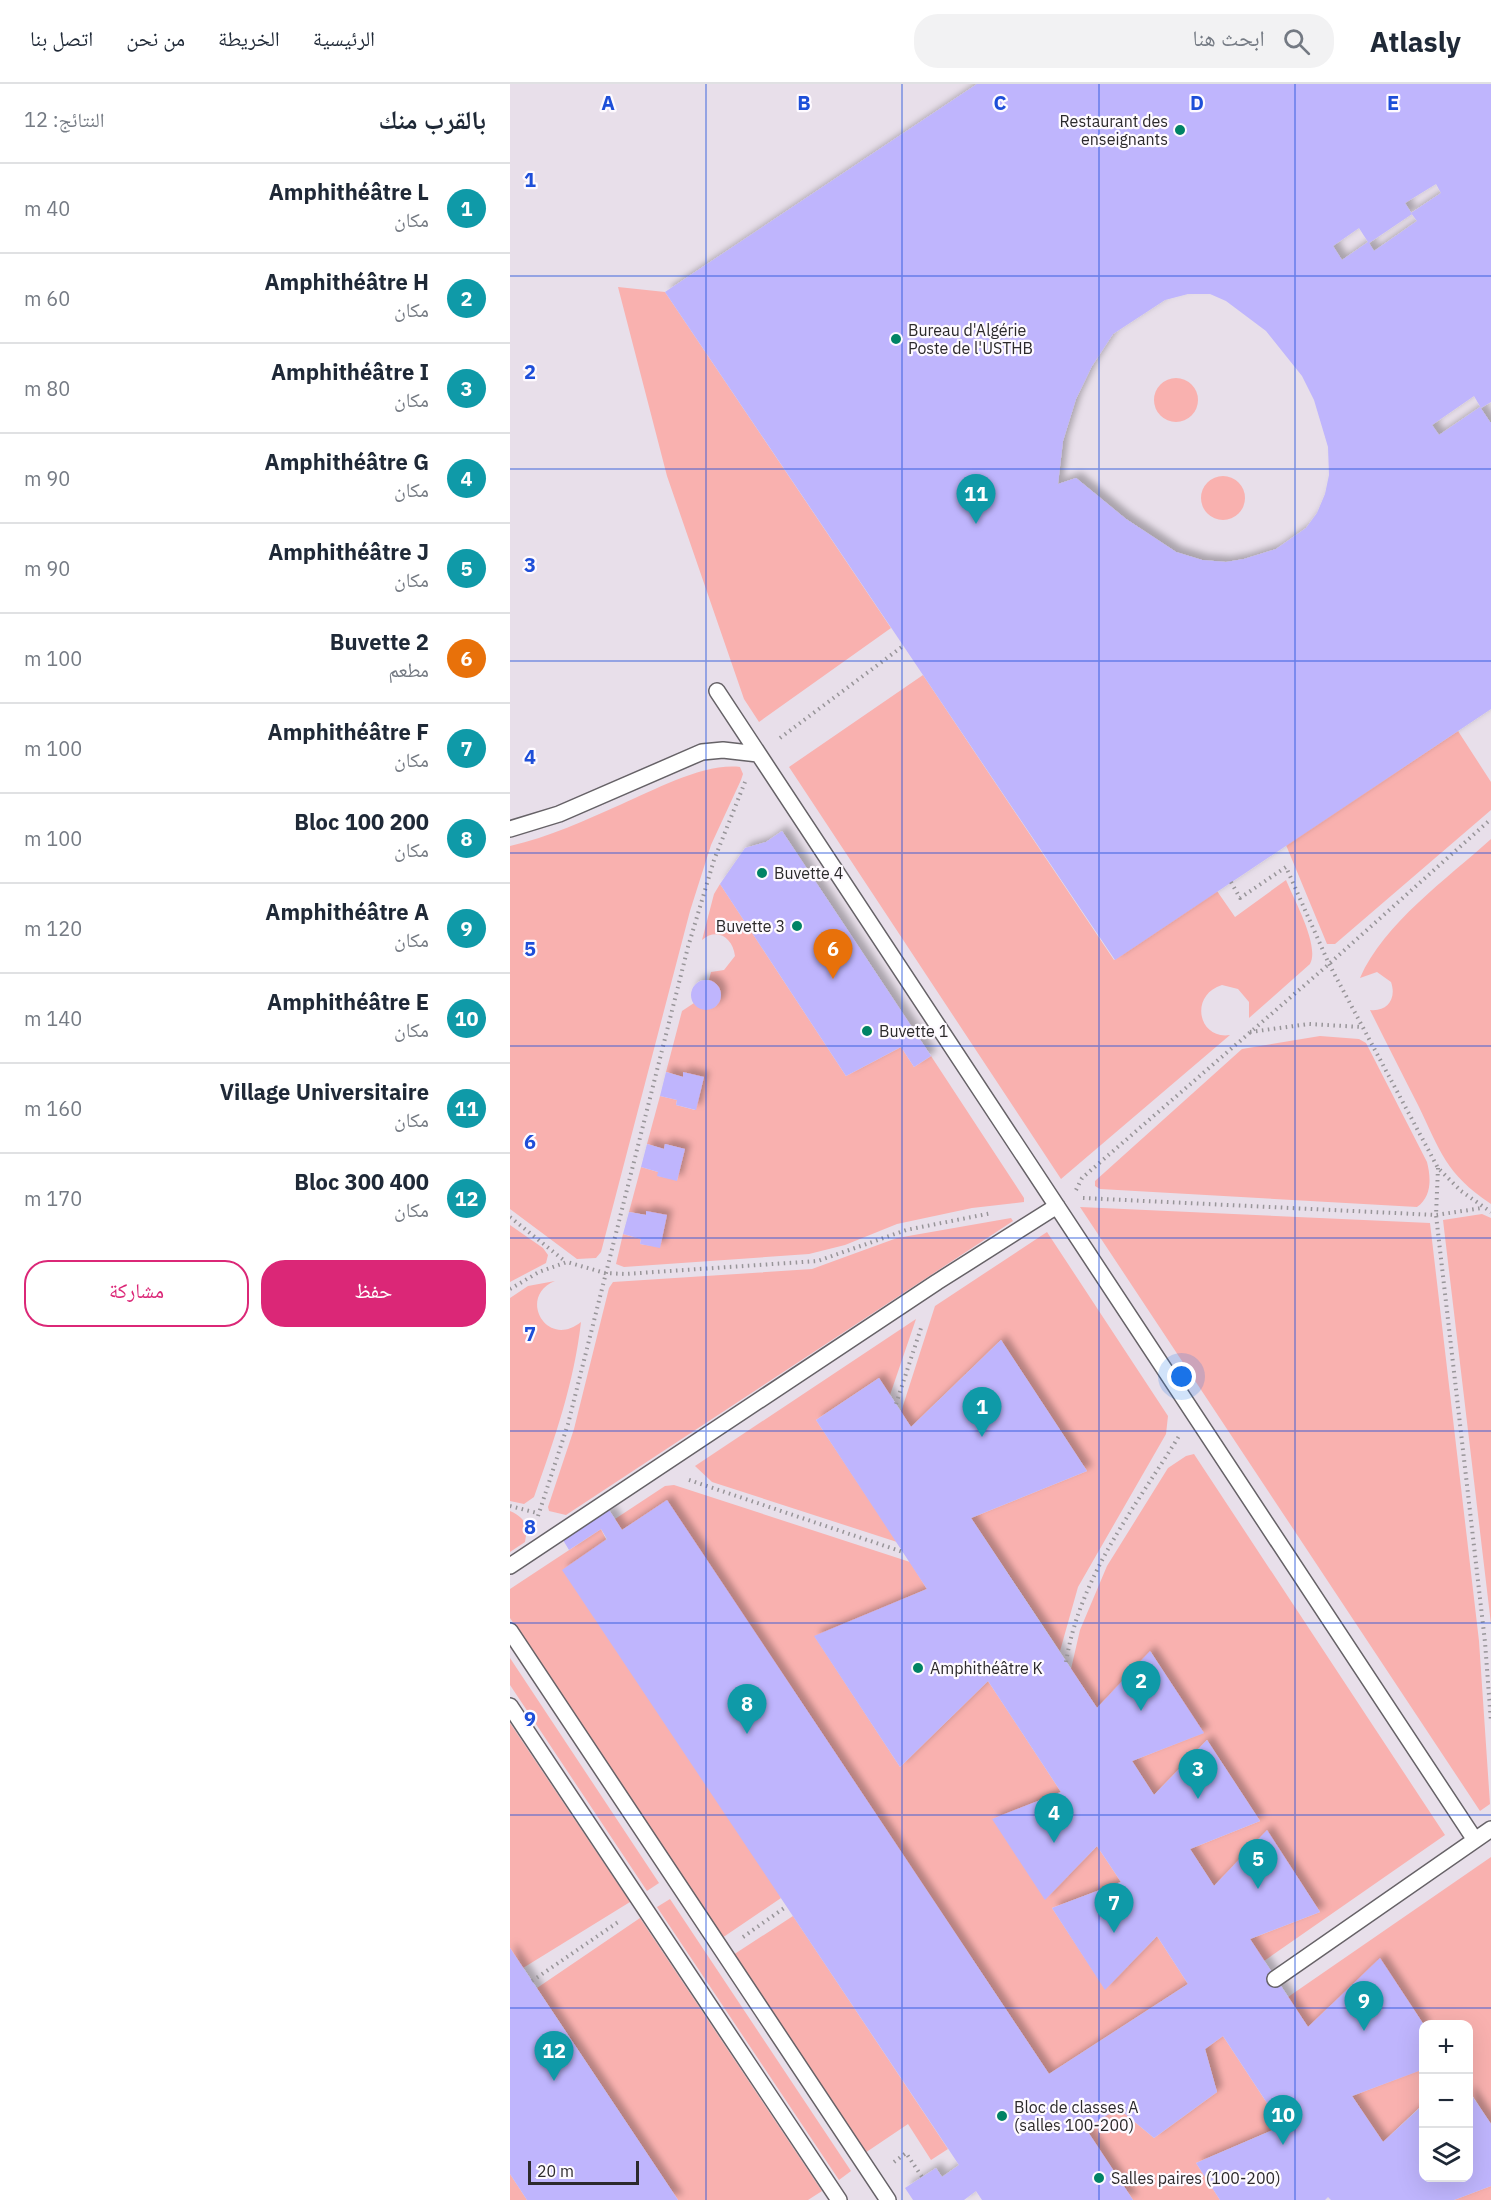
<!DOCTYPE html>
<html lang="ar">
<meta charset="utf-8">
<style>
body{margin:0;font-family:"IBM Plex Sans","Noto Naskh Arabic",sans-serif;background:#f2f2f3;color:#1f2937;direction:rtl}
.controls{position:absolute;right:18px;bottom:18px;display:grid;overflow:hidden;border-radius:12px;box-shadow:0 6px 24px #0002}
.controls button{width:54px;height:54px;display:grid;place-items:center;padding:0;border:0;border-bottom:2px solid #e0e1e3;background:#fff;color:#1f2937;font:30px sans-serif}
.scale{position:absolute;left:18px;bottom:15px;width:111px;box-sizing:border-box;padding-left:6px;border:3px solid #2c2a2c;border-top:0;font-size:16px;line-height:21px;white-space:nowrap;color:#2c2a2c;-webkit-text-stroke:4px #fefaff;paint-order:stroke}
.you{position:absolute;left:672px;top:1293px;width:21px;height:21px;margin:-15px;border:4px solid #fff;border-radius:50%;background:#1a73e8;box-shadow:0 0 0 9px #1a73e833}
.badge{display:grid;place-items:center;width:39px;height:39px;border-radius:50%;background:#db2777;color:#fff;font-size:20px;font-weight:700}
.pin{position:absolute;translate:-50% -50px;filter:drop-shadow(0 2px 3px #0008)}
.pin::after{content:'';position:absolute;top:32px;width:21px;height:18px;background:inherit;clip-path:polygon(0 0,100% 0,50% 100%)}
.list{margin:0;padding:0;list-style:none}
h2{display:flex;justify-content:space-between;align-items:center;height:78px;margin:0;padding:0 24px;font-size:26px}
h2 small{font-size:20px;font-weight:400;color:#747a83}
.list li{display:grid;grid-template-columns:39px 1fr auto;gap:18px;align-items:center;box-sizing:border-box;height:90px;padding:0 24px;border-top:2px solid #e0e1e3}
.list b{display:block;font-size:22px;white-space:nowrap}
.list p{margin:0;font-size:20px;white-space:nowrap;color:#747a83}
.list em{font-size:20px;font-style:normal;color:#747a83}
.actions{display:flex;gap:12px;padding:18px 24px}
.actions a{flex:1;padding:14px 0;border:2px solid #db2777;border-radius:24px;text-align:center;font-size:21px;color:#db2777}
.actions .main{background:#db2777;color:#fff}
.icon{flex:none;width:33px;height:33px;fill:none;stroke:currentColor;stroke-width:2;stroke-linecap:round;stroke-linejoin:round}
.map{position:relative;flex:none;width:981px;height:2116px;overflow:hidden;direction:ltr}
header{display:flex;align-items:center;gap:36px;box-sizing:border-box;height:84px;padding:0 30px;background:#fff;border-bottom:2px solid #e0e1e3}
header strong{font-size:28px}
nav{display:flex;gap:33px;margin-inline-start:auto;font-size:21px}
.search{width:420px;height:54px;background:#f2f2f3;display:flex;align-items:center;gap:15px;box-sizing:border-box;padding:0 21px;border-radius:24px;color:#747a83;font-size:22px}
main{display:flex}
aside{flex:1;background:#fff}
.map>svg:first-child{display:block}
.built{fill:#e8dfea;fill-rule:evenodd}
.green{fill:#f9b1af}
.building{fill:#bfb5fd;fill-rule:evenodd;filter:url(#shadow)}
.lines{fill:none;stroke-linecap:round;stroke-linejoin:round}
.service-casing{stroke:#666267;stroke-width:18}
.path{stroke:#989599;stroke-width:4;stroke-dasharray:1.5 4.5;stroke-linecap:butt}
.service{stroke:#fff;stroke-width:15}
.grid{fill:none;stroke:#1d4ed8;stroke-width:1.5;stroke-opacity:0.55}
.poi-dot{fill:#018365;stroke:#fefaff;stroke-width:2}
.labels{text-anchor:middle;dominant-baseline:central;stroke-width:4.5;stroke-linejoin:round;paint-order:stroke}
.poi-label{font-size:16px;fill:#2c2a2c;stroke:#fefaff;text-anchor:start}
.grid-label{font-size:20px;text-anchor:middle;font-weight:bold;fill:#1d4ed8;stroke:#fefaff;stroke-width:4.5;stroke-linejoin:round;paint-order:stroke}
</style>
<header>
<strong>Atlasly</strong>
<div class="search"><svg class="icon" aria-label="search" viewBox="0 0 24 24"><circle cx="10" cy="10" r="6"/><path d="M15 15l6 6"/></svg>ابحث هنا</div>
<nav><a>الرئيسية</a><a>الخريطة</a><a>من نحن</a><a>اتصل بنا</a></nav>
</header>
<main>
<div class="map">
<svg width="981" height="2116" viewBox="0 0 981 2116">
<defs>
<filter id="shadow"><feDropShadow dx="5.5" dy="-5.5" stdDeviation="3" flood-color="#0004"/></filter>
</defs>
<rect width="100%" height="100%" fill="#f1edf2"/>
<path class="built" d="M0 0H981V2116H0ZM914 1940H958V2094H914Z"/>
<path class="green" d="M108 203 155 208 381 544 249 638 234 615 157 392Z
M644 316a22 22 0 1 1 44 0a22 22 0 1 1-44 0Z
M691 414a22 22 0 1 1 44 0a22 22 0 1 1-44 0Z
M413 591 604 876 707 807 725 833 776 796C784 816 810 862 800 880L739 934V918L728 905 712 901C679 911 688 956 720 951L551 1095 279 683Z
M948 647 981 698V726L825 860H817L776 761Z
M230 683 233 690 231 696 201 761 180 827 91 1168 86 1174 67 1175 0 1125V762C39 753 76 736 112 720 145 706 193 679 230 683Z
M981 755V1120C935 1089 931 1068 908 1021 892 990 876 958 860 926 877 928 887 915 881 898L867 888 850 894C874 839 937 795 981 755Z
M210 800 336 992 391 963 404 983 421 972 514 1114V1118L462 1124 387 1140 335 1161 299 1170 114 1183 106 1180 113 1150 131 1155 130 1160 149 1163 136 1128V1131L119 1128 131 1083 148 1088V1092L167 1096 174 1065 155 1060 154 1065 137 1060 150 1012 167 1016 166 1021 185 1026 173 989V993L156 988 172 927 184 919 192 925 206 922 210 909 207 901 199 896 201 888 214 886 225 872C223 854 207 843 192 856L204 810Z
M810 952 849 955 856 959 917 1078C921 1094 922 1112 907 1123L590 1105 585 1102V1097L732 965Z
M570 1123 920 1139 969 1557 980 1720 970 1727Z
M972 1130 981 1134V1540L933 1136Z
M501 1134 503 1137 56 1431 39 1427 38 1423 64 1345 99 1204 103 1198 302 1185 387 1154Z
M0 1141 33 1164 38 1171 36 1179 0 1198Z
M537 1148 658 1332 656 1350 568 1503 550 1567 461 1434 577 1387 491 1256 401 1343 391 1328 425 1222Z
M45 1197C7 1212 36 1266 71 1238 64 1299 45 1354 24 1413L14 1420 0 1417V1214L18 1202Z
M406 1235 380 1311 369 1294 306 1336 387 1458 202 1398 185 1382Z
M684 1370 935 1751 754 1877 740 1855 810 1828 757 1747 704 1802 680 1765 750 1737 697 1656 644 1711 622 1677 693 1649 641 1568 587 1624 561 1585 570 1546 597 1482 658 1384 676 1372Z
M164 1401 400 1478 417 1505 305 1553 390 1683 478 1597 551 1708 483 1735 535 1815 587 1762 611 1798 542 1824 595 1905 647 1852 678 1900 539 1990 157 1417 112 1446 105 1435 155 1402Z
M0 1427C16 1434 18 1442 15 1458L0 1468Z
M91 1445 271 1814 212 1854 0 1534V1505Z
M0 1574 149 1799 137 1807 0 1601Z
M0 1639 120 1818 13 1884 0 1864Z
M981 1773V2040L959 2006 958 1940 914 1941 870 1875 798 1943 778 1913Z
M160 1815 341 2087 329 2096 147 1823Z
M283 1832 438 2065 421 2076 398 2040 355 2069 223 1871Z
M130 1834 312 2107 298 2116H168L27 1904Z
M713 1952 772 2042 686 2079 710 2116H623L576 2045 608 2024 644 2054 707 2008 695 1965Z
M913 1985V2020L873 2058 842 2012Z
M0 2090 17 2116H0Z
M981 2102V2116H944Z"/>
<path class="building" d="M467 0H981V318L971 324 964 312 922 341 929 351 970 323 980 338H981V625L605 876 155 208ZM926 100 931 109 901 129 907 137 864 167 859 159 902 130 895 119ZM849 144 858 158 832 176 823 162ZM678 210H700L716 217 756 247 792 292 804 316 818 363 819 391 815 410 807 429 796 444 766 465 734 475 716 478 692 476 666 468 616 435 566 394 548 400 553 357 566 315 582 282 603 250 655 216Z
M272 747 421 972 404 983 391 963 336 992 210 800 235 764 256 758Z
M181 911a15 15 0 1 1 30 0a15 15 0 1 1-30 0Z
M156 988 173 993V988L194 993 186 1026 166 1021 167 1016 150 1012Z
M137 1060 154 1065 155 1060 175 1065 167 1097 147 1092 148 1088 131 1083Z
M136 1127 157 1131 150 1164 130 1160 131 1155 113 1150 119 1128 136 1131Z
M491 1256 577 1387 461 1434 587 1624 640 1567 694 1649 622 1677 644 1711 697 1656 750 1737 680 1765 704 1802 757 1746 810 1828 740 1855 798 1943 870 1874 914 1941V1985L842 2012 873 2058 914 2020V2094H958V2006L981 2040V2102L944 2116H821L818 2113 815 2116H710L686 2079 772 2042 713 1952 695 1965 707 2008 644 2054 608 2024 576 2045 623 2116H472L466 2107 454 2116H403L395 2104 426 2084 432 2093 449 2081 52 1486 97 1455 91 1445 59 1466 53 1456 99 1426 112 1446 157 1416 539 1990 678 1900 647 1852 595 1906 542 1824 611 1798 587 1762 535 1816 482 1735 551 1708 478 1597 390 1683 304 1552 417 1505 306 1336 369 1294 401 1343Z
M0 1864 168 2116H17L0 2090Z"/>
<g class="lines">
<g class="service-casing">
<path id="service" d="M207 607 965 1756
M0 745 49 730 192 668 213 666 248 670
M0 1482 427 1198 547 1122
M0 1547 378 2116
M0 1622 329 2116
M765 1895 981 1745"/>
</g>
<path class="path" d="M270 654 393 562
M721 798 730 814 776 783 819 880 928 1084 951 1107 981 1128
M740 948 799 940 852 943
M928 1084 926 1131 975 1558 981 1638
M566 1106 572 1094 819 880 981 735
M573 1114 926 1131 972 1124
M0 1133 56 1178
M0 1205 29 1188 57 1178 95 1189 115 1190 308 1177 396 1146 482 1129
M386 1320 412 1241
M179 1396 393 1468
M0 1422 27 1429
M28 1432 58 1340 178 863 204 776 235 698
M556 1578C570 1492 624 1425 669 1352
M233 1853 277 1822
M22 1897 111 1836
M384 2078 396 2069 412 2093"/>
<use href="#service" class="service"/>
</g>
<path class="grid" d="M196 0V2116M392 0V2116M589 0V2116M785 0V2116M0 192H981M0 385H981M0 577H981M0 769H981M0 962H981M0 1154H981M0 1347H981M0 1539H981M0 1731H981M0 1924H981"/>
<g class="poi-dot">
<circle cx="670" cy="46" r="6"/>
<circle cx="386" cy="255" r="6"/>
<circle cx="252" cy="789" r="6"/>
<circle cx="287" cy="842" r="6"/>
<circle cx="357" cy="947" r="6"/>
<circle cx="408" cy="1584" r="6"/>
<circle cx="492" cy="2032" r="6"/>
<circle cx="589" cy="2094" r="6"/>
</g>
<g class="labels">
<g class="poi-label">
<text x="658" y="37" text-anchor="end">Restaurant des<tspan x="658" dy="18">enseignants</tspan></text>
<text x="398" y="246">Bureau d'Algérie<tspan x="398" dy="18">Poste de l'USTHB</tspan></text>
<text x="264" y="789">Buvette 4</text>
<text x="275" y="842" text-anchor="end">Buvette 3</text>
<text x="369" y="947">Buvette 1</text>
<text x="420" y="1584">Amphithéâtre K</text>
<text x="504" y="2023">Bloc de classes A<tspan x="504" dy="18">(salles 100-200)</tspan></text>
<text x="601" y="2094">Salles paires (100-200)</text>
</g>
</g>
<g class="grid-label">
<text x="98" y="26">A</text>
<text x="294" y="26">B</text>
<text x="490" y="26">C</text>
<text x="687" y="26">D</text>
<text x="883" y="26">E</text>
<text x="20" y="103">1</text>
<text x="20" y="295">2</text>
<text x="20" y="488">3</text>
<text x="20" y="680">4</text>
<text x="20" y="872">5</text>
<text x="20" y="1065">6</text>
<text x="20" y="1257">7</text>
<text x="20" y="1450">8</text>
<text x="20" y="1642">9</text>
</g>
</svg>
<div class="controls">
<button>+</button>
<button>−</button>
<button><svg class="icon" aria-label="layers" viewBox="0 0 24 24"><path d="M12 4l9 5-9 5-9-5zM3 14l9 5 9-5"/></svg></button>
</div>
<div class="scale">20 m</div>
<div class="you"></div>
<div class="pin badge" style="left:472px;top:1353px;background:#0f9aa8">1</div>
<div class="pin badge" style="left:631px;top:1627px;background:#0f9aa8">2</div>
<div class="pin badge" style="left:688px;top:1715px;background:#0f9aa8">3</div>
<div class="pin badge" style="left:544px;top:1759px;background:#0f9aa8">4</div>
<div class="pin badge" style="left:748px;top:1805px;background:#0f9aa8">5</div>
<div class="pin badge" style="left:323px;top:895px;background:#e8710a">6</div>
<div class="pin badge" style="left:604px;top:1849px;background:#0f9aa8">7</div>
<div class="pin badge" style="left:237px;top:1650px;background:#0f9aa8">8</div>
<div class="pin badge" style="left:854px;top:1947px;background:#0f9aa8">9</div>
<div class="pin badge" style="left:773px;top:2061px;background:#0f9aa8">10</div>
<div class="pin badge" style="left:466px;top:440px;background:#0f9aa8">11</div>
<div class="pin badge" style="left:44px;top:1997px;background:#0f9aa8">12</div>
</div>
<aside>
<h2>بالقرب منك<small>النتائج: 12</small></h2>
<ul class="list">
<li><span class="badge" style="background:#0f9aa8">1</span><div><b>Amphithéâtre L</b><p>مكان</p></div><em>40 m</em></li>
<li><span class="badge" style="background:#0f9aa8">2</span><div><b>Amphithéâtre H</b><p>مكان</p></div><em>60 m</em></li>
<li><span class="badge" style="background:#0f9aa8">3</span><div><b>Amphithéâtre I</b><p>مكان</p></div><em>80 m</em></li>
<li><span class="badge" style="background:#0f9aa8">4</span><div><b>Amphithéâtre G</b><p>مكان</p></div><em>90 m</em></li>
<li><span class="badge" style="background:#0f9aa8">5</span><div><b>Amphithéâtre J</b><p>مكان</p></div><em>90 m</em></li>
<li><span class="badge" style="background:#e8710a">6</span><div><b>Buvette 2</b><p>مطعم</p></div><em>100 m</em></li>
<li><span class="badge" style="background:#0f9aa8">7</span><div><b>Amphithéâtre F</b><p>مكان</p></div><em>100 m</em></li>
<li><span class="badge" style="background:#0f9aa8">8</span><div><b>Bloc 100 200</b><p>مكان</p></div><em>100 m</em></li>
<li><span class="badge" style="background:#0f9aa8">9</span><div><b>Amphithéâtre A</b><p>مكان</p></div><em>120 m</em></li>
<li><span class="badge" style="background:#0f9aa8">10</span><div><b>Amphithéâtre E</b><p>مكان</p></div><em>140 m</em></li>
<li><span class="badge" style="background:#0f9aa8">11</span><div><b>Village Universitaire</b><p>مكان</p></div><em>160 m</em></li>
<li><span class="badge" style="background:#0f9aa8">12</span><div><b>Bloc 300 400</b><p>مكان</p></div><em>170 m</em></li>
</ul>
<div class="actions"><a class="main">حفظ</a><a>مشاركة</a></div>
</aside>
</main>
